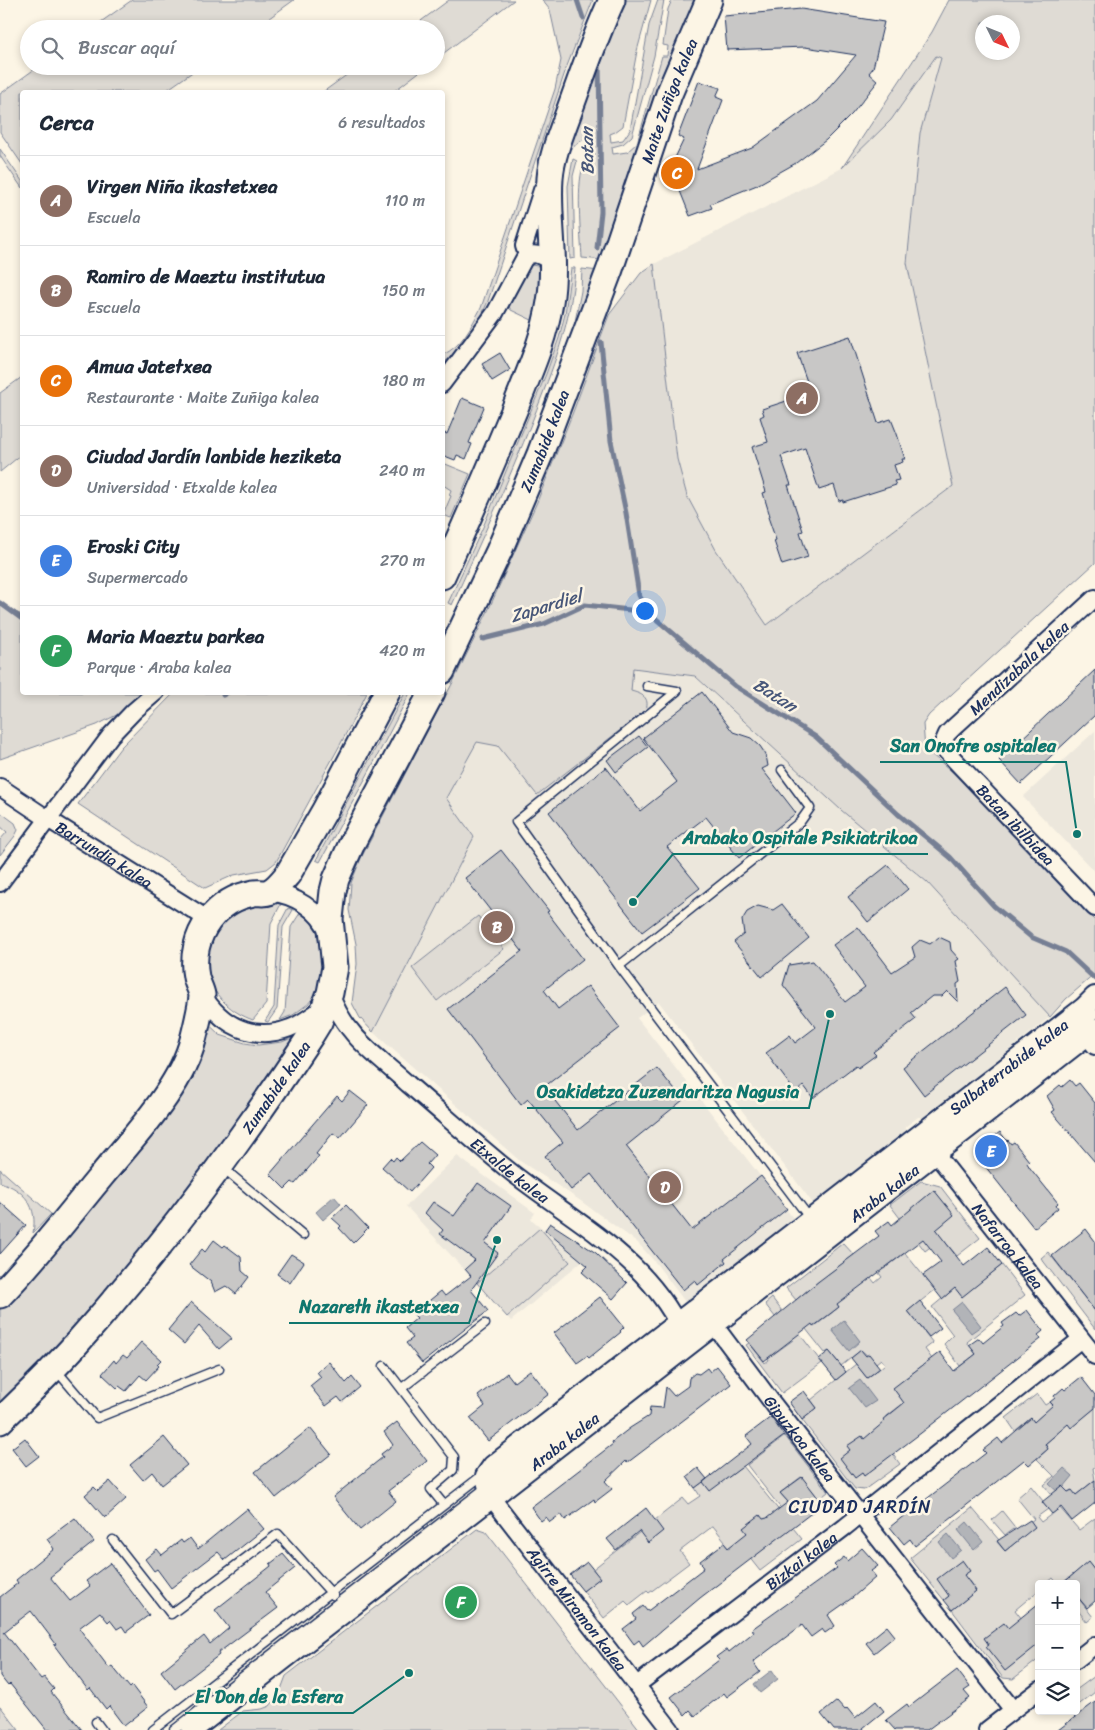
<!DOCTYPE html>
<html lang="es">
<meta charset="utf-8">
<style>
body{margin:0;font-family:Sriracha,sans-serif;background:#f6f6f7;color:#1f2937}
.controls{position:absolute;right:15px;bottom:15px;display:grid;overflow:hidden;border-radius:5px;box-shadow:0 2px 8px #0003}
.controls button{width:45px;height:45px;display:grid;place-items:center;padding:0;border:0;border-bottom:1px solid #e0e1e3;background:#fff;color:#1f2937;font:25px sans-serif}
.compass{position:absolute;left:975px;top:15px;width:45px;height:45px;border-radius:50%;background:#fff;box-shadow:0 2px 8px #0003;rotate:133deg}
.you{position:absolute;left:644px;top:610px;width:18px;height:18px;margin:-12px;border:4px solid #fff;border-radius:50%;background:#1a73e8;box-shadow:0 0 0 8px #1a73e833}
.badge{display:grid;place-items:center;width:32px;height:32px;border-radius:50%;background:#0f766e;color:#fff;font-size:16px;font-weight:700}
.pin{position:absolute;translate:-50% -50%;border:2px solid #fff;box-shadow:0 1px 5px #0006}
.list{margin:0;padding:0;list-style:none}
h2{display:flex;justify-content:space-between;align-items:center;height:65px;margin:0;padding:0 20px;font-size:21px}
h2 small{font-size:16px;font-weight:400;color:#747a83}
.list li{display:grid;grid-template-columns:32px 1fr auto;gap:15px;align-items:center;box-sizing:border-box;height:90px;padding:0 20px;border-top:1px solid #e0e1e3}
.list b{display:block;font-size:19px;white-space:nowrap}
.list p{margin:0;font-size:16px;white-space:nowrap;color:#747a83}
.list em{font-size:16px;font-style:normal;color:#747a83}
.icon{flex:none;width:28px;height:28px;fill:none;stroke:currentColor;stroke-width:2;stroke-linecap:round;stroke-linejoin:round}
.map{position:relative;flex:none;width:1095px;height:1730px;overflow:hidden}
.search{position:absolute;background:#fff;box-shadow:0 2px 8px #0003;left:20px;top:20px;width:425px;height:55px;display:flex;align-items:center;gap:12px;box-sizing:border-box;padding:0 18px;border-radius:28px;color:#747a83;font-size:19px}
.panel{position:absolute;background:#fff;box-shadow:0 2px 8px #0003;left:20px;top:90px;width:425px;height:605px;border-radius:5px}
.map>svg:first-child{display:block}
.built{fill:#ece7dc}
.green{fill:#dfdbd4;stroke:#7d8599;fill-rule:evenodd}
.water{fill:#b2b4b8;stroke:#767f94}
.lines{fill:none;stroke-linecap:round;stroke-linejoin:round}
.stream{stroke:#767f94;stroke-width:5}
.building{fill:#c8c7c6;stroke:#1b2f5e}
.service-casing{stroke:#1b2f5e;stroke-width:11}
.minor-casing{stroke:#1b2f5e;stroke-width:20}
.tertiary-casing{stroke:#1b2f5e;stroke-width:24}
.primary-casing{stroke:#1b2f5e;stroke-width:29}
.service{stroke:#fcf5e5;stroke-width:8}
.minor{stroke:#fcf5e5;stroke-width:16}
.tertiary{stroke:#fcf5e5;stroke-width:20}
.primary{stroke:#fcf5e5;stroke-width:25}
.labels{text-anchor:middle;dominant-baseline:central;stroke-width:5;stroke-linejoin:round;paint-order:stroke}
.street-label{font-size:16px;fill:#1b2f5e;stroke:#fcf5e5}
.water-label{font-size:18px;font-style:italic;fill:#485779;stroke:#fcf5e5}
.neighbourhood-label{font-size:18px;letter-spacing:1px;fill:#1b2f5e;stroke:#fcf5e5}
.leader{fill:none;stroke:#0f766e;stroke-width:2}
.callout-dot{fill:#0f766e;stroke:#fcf5e5;stroke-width:2}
.callout-label{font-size:18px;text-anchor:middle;font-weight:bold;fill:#0f766e;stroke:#fcf5e5;stroke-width:5;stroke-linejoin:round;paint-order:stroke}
</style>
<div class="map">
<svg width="1095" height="1730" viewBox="0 0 1095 1730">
<rect width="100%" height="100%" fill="#fcf5e5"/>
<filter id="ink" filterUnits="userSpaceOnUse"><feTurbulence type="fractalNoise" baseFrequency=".02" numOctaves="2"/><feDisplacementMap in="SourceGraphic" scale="10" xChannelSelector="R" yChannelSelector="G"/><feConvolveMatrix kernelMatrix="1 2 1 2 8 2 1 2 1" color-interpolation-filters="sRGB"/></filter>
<g filter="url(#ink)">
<path class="built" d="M936 56 941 59 920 133 907 263 953 486 767 625 716 550 687 496 677 459 654 264 842 168 891 120Z
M601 664 694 676 841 810 927 882 1050 1017 925 1118 918 1117 905 1127 904 1136 815 1206 659 1002 637 1018 793 1218 686 1303 655 1262 637 1242 578 1199 520 1161 373 1032 474 837 446 798 477 742Z
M1095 731V872L1023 797Z
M457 1156 535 1213 531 1219 582 1261 511 1321 406 1206Z"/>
<path class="green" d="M132 0H294L254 29H91Z
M449 0H514L436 59V29H410Z
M542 0H593L567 66 488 301C480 320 463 355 443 362L442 355C462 347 471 326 481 308L555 89 561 60 550 10Z
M619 0H651L637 51 623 126 615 132 610 134 611 142 623 140 630 130 649 25 658 0H664L654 56 632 136 623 144 612 147 613 154 627 152 637 143 662 56H667L668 46 663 45 668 9 672 0H699L603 260 582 258C581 237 575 179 585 162 587 159 591 157 595 155L592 136 579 142 572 148 564 146Z
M949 0H1095V563L929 715 923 724 925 749 961 779 1095 920V974L1066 999 1050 1017 927 882 841 810 695 676 633 668 631 691C642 694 650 697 646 710L537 795 498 746 477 742 446 798 474 837 373 1032 360 1018 352 1003 357 964 356 944 349 910 351 883 361 858 453 682 487 613 537 502 573 412 609 315 641 273 654 264 677 459 687 496 716 550 767 625 953 486 907 263 920 133 941 58 936 56 891 120 842 168 932 32ZM982 22H1012V52H982Z
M39 66H201L164 92H22V164L0 132V94Z
M359 66H427L393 92H323Z
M0 149 22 181V188L0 156Z
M573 159 577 161 573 176 575 258 570 259 568 186Z
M530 265 539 266 543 269 536 322 511 310 508 305Z
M571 268H575C571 325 553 367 533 419 508 482 480 543 452 605L448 603 483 527 546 374 559 338 565 314Z
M582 269 599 271 531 452 471 583 524 461 572 337 581 291Z
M22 377V454L0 472V393Z
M443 463 470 474 451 518 443 515 451 496 449 495 451 490 443 485Z
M0 605 22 615V692L149 693 134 706 97 725 0 759Z
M174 693H367L340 745 276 862 267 869 234 875 205 888 78 804 121 747Z
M405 693H410L370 770 320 862 316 860Z
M0 812 15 823 18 830 15 836 0 855V840L7 832 0 826Z
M267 902 281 904 271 923 266 1004 253 1020C210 1005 189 958 222 922 229 915 238 907 248 905 254 903 261 903 267 902Z
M288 908 293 910 283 927 277 1009 268 1022 265 1021 274 1007 279 925Z
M300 913 310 921 320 936 325 954 319 990 308 1004 293 1015 280 1020 285 1012 291 927Z
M478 916 504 949 437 1001 412 968Z
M202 1018 220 1035 245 1043 258 1045 282 1042 301 1034 209 1168 110 1290 0 1409V1303L61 1234Z
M0 1169 51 1214 33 1233C38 1207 25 1190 0 1182Z
M921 1181 940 1186 980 1238 957 1256 942 1238 925 1251 890 1205Z
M540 1228 570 1262 507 1317 477 1283Z
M843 1243 854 1255 826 1276 871 1278 875 1283 882 1277 870 1262 876 1258 884 1269 905 1253 935 1290 908 1311 933 1343 925 1349 932 1359 904 1379 913 1396 883 1419 885 1423 876 1432 900 1464 864 1490 855 1489 802 1420 817 1408 811 1400 856 1364 867 1378 874 1373 873 1366 877 1371 885 1364 881 1359 876 1363 861 1350 841 1366 829 1351 825 1353 802 1324 808 1319 814 1327 839 1307 819 1281 796 1300 786 1288Z
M1048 1252 1095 1311V1329L1041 1258Z
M1002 1265 1025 1295 967 1342 976 1354 960 1366 944 1344 953 1335 932 1307 955 1288 962 1296Z
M772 1298 822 1363 782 1393 746 1345 749 1343 765 1363 769 1360 768 1358 793 1340 765 1304Z
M1037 1394 1045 1405 1050 1402 1071 1427 1095 1408V1467L1093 1468 1095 1480 1076 1495 1071 1490 1060 1499 1061 1507 1044 1485 1054 1476 1037 1459 1048 1449 1045 1444 1058 1433 1042 1415 1034 1422 1031 1418 1016 1430 1027 1442 1024 1444 1006 1418Z
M785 1436 828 1492 819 1499 801 1477 780 1493 788 1502 783 1511 747 1465Z
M743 1466 802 1539 760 1571 737 1542 728 1548 724 1543 725 1541 713 1526 680 1551 689 1563 649 1593 647 1591 629 1605 625 1601 604 1618 583 1591 599 1578 593 1569 683 1498 688 1504 700 1496 695 1488 719 1470 726 1479Z
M1031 1486 1043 1501 1042 1502 1048 1509 1037 1517 1041 1522 1060 1508 1079 1530 1095 1518V1570L1088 1563 1065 1581 1067 1584H1058L1053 1578 1046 1584H1039V1590L1015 1610 1039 1641V1659L1013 1679 1003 1678 952 1610 976 1591 969 1581 944 1600 910 1558 972 1508 999 1540 997 1542 1005 1551 1021 1538 1013 1529 1005 1535 992 1520 1002 1511 1018 1531 1034 1519 1017 1498Z
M477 1529 486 1532 640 1730H218L243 1711 262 1709 270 1706 280 1692 286 1676Z
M1076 1595 1093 1617 1087 1622 1076 1608Z
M1095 1676V1692L1076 1707V1690Z
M0 1706 19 1730H0Z"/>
<path class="water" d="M334 1196 341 1204 323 1220 316 1212Z
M962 1302 981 1326 971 1333 952 1310Z
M844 1320 860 1341 849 1351 832 1330Z
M860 1380 876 1401 865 1408 849 1388Z
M1064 1468 1073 1476 1059 1493 1049 1484Z
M967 1522 983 1542 974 1550 958 1530Z
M948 1534 961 1550 951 1558 939 1542Z
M772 1670 778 1679 760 1693 754 1684Z"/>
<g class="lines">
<path class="stream" d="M577 0 583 18
M597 248 601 212 599 60
M601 342 611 441 626 513 639 595 648 612 735 686 816 737 898 814 950 857 994 906 1031 937 1066 952 1095 979
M0 603 22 619
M483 639 544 624 585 605 648 612
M223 695 228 692"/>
</g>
<path class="building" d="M801 9 884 22 873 68 869 73 878 81 852 114 826 140 796 163 757 185 710 204 712 208 690 216 668 161 675 158 684 139 678 136 699 81 720 88 716 97 723 100 697 169 752 148 817 101 856 55 805 47 727 50 724 16Z
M850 336 878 423 891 419 897 434 905 459H902L903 462 894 465 899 480 894 481 896 485 843 502V500L839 501 834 485 819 490 805 448 781 456 791 485H788L803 531 800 532 808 557 782 565 774 541 776 540 768 517 770 516 763 493 766 492 752 447 768 442 760 417 764 415 762 409 811 393 797 353Z
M500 353 510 370 492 381 482 364Z
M462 398 484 407 469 443 472 444 466 459 457 455 455 460 442 455V432L447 434Z
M1095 670V715L1021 784 999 760Z
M702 692 733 732 751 738 760 746 766 755 768 766 762 769 796 813 739 858 706 817 667 847 700 888 642 932 549 812 606 767 640 811 677 782 643 738Z
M639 736 648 747 616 772 607 760Z
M501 850 549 911 547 912 583 959 544 990 558 1009 588 986 620 1028 544 1087 578 1130 657 1068 683 1100 626 1146 692 1230 761 1176 787 1209 724 1259 726 1262 698 1285 695 1280 683 1290 591 1174 571 1190 545 1156 563 1142 528 1099 521 1105 448 1009 522 951 465 878Z
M888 865 908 889 868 922 848 897Z
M782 904 809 938 762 977 734 942 744 934 742 920 747 912 758 906 773 910Z
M858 927 892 972 915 957 912 947 920 940 930 944 939 937 950 942 951 950 959 959 956 961 960 982 957 984 958 1002 947 991 942 996H932L911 1013 916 1019 873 1052 876 1055 858 1068 856 1065 813 1098 804 1086 796 1093 766 1053 790 1035 795 1043 816 1027 783 985 789 965 813 961 845 1002 865 987 833 945Z
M1005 987 1026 1015 924 1095 903 1067Z
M1070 1080 1075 1086 1079 1083 1095 1103V1162L1052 1112 1055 1110 1047 1096 1060 1085 1062 1087Z
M350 1091 368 1105 340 1138 333 1133 316 1154 319 1156 295 1184 292 1182 285 1189 270 1174 337 1096 342 1101Z
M1000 1132 1007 1141 1008 1140 1011 1144 1014 1142 1029 1161 1027 1163 1030 1168 1058 1203 1056 1205 1058 1208 1034 1228 981 1161 983 1159 979 1154 988 1147 985 1143Z
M420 1142 435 1155 427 1164 431 1168 410 1192 382 1167 390 1158 393 1161 396 1157 400 1161Z
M478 1183 511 1206 485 1243 498 1253 471 1290 488 1311 422 1363 406 1343 413 1338 405 1328 417 1318 413 1314 441 1291 445 1296 471 1276 465 1269 475 1260 440 1234 443 1230 425 1213 433 1202 454 1216Z
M934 1190 954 1215 936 1230 964 1266 988 1247 1002 1265 962 1297 955 1288 942 1299 923 1275 941 1262 923 1239 837 1304 839 1307 813 1327 812 1324 764 1361 747 1340 819 1281 879 1236 875 1231 889 1221 892 1225Z
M0 1202 26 1225 0 1254Z
M346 1205 368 1228 353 1243 339 1228 341 1226 332 1218Z
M550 1223 596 1253 627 1283 613 1299 582 1272 588 1266 545 1230Z
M1086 1229 1095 1241V1311L1052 1256Z
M214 1240 223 1247 225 1245 241 1257 242 1271 249 1277 236 1294 226 1286 215 1292 211 1282 189 1265 202 1249 205 1252Z
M291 1254 304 1262 290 1283 277 1274Z
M600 1297 624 1327 620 1331 621 1332 589 1358 587 1356 577 1363 554 1333Z
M920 1301 941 1328 929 1337 908 1311Z
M191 1302 232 1338 219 1349 199 1326 184 1344 168 1330Z
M1027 1310 1043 1331 1038 1335 1041 1339 921 1433 864 1476 862 1473 855 1478 840 1458 850 1450 847 1446 862 1436 864 1439 884 1422 883 1420 904 1403 893 1388 940 1352 954 1371 976 1354 969 1345 979 1338 983 1343 1004 1326 1002 1323 1016 1313 1019 1316Z
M141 1342 161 1360 157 1364 159 1366 146 1380 140 1375 126 1391 119 1386 117 1388 102 1374 114 1360 116 1363 123 1355 127 1358Z
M861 1350 866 1356 869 1354 880 1368 867 1378 851 1358Z
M829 1351 846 1372 836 1380 819 1359Z
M329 1362 346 1383 352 1377 360 1387 342 1402 338 1397 326 1406 310 1386 321 1377 317 1372Z
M717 1366 731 1384 627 1463 626 1461 605 1481 612 1489 595 1502 594 1499 565 1520 561 1514 550 1522 546 1517 541 1521 531 1507 613 1444 612 1442 630 1428 649 1416 650 1407 663 1408 666 1387 674 1396 688 1386 689 1378 695 1373 699 1374 707 1368 710 1372Z
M530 1370 549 1394 488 1441 470 1418 485 1406 478 1396 507 1373 514 1382Z
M1081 1377 1095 1395V1408L1071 1428 1068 1424 1045 1444 1048 1449 1029 1465 1024 1460 915 1546 910 1539 904 1544 890 1527 906 1514 903 1512 913 1504 915 1507 920 1504 986 1453 983 1450 998 1438 1002 1443 1031 1418 1034 1422 1053 1405 1050 1402 1055 1398 1054 1396 1063 1388 1065 1390Z
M804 1391 817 1408 802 1420 789 1402Z
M771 1417 784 1436 710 1491 703 1482 752 1444 746 1436Z
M397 1422 427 1461 388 1491 396 1501 360 1530 333 1497 383 1457 381 1454 393 1445 384 1432Z
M310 1428 331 1454 276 1498 255 1472Z
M164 1437 187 1465 162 1485 152 1472 143 1480 130 1465Z
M25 1438 39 1456 26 1466 12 1448Z
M698 1468 707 1479 695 1488 687 1477Z
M802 1477 819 1499 814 1503 818 1508 700 1598 643 1646 639 1640 634 1644 623 1629 636 1619 633 1614 643 1606 647 1611 649 1610 704 1568 700 1561 724 1543 728 1548 747 1533 743 1528 760 1515 763 1519 767 1518 788 1502 780 1493Z
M1095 1480V1503L1072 1521 1061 1507 1052 1514 1042 1502 1062 1486 1068 1492 1072 1490 1076 1495Z
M110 1481 126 1499 105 1518 85 1495 94 1487 98 1491Z
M646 1508 663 1531 648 1543 639 1531 616 1550 607 1539Z
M247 1509 264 1529 225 1560 218 1552 171 1588 157 1569 154 1571 145 1559 157 1549 162 1555 181 1540 183 1543 190 1538 198 1549Z
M75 1518 94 1542 50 1577 70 1601 90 1586 86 1581 110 1563 149 1615 126 1632 122 1626 117 1629 110 1620 108 1622 100 1612 79 1628 109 1668 112 1666 130 1688 132 1686 148 1707 124 1726 109 1706 106 1709 90 1688 88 1690 54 1645 56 1644 31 1611 4 1632 41 1679 44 1677 54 1689 51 1692 82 1730H47L10 1684 8 1686 0 1676V1597L18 1583 16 1580 54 1549 47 1539Z
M1030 1520 1035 1527 1005 1551 997 1541Z
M862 1548 878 1566 871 1571 876 1577 852 1598 828 1615 835 1626 825 1633 822 1629 811 1637 802 1625 753 1662 760 1672 727 1697 724 1693 695 1716 690 1710 685 1715 671 1697 719 1660 716 1657 727 1649 729 1652 754 1632 752 1629 837 1568 834 1565 844 1557 847 1561Z
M283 1554 295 1568 265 1592 278 1608 218 1653 219 1655 175 1689 161 1671 204 1636 210 1644 229 1628 215 1610 271 1566 270 1564Z
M962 1560 970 1571 964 1575 976 1591 952 1610 944 1600 949 1596 937 1579Z
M587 1562 600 1578 583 1591 570 1575Z
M1088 1562 1095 1571V1601L1087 1608 1076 1595V1584H1062Z
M1039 1603V1644L1005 1671 986 1647 989 1645 984 1638 1004 1623 1008 1628Z
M887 1626 895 1636 874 1653 866 1643Z
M957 1670 970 1687 964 1691 970 1698 927 1730H895L886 1720 907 1704 909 1707Z
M837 1701 845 1710 847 1708 855 1718 876 1701 884 1711 863 1728 864 1730H834L821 1714Z
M1095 1702V1730H1058Z"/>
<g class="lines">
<g class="service-casing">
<path id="service" d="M647 686 677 691 516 822 619 966 811 1220
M619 966 800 822 810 808 782 770
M222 1167 303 1235
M384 1366 454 1457 453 1470 431 1489 444 1505
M57 1371 97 1418 219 1369
M402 1388 485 1324
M113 1540 171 1614 278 1534 333 1595
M96 1722 102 1730
M153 1730 484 1474
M174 1730 1095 1014"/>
</g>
<g class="minor-casing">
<g id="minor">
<path d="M527 255 524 246 542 190 545 185"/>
<path d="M442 384 495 313 524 259C534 249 543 257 553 263"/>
<path id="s1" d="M1095 598 953 728 947 734 943 743 946 751 1095 908"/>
<path id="s2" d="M0 787 48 819 209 920"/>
<path d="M0 883 111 735 134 711 156 692"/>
<path d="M269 892C295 895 319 909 329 934"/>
<path id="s3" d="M330 993C345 1036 376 1055 408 1084 441 1112 473 1141 506 1168 574 1223 653 1258 688 1345"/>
<path d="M202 994C222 1026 253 1042 290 1028 302 1024 312 1015 323 1008"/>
<path d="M1080 1027 1095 1046"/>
<path id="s4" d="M921 1135 1095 1356"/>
<path id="s5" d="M700 1306 774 1405 1013 1710"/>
<path id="s6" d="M491 1497 671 1730"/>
<path d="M1076 1660 1095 1645"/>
<path id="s7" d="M637 1685 845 1527 1081 1339"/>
<path d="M987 1730 1039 1690"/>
</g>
</g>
<g class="tertiary-casing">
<g id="tertiary">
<path id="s8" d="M491 1497 486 1476 493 1466 1084 1008 1095 997"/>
<path id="s9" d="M192 1730 1095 1029"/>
</g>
</g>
<g class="primary-casing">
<g id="primary">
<path d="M442 576C467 522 490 468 513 413 527 377 544 341 550 302 557 261 547 219 550 178 552 153 563 129 571 106 584 70 596 34 612 0"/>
<path id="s10" d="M442 671 499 551 540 454 610 269 669 94 709 0"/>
<path d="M0 1295C37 1257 69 1215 103 1174 133 1138 177 1091 191 1047 194 1037 202 1004 202 995 201 989 197 983 196 977 192 957 197 936 209 920 220 906 236 896 254 893 258 892 264 894 269 892 276 889 283 880 288 874L325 810 387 692"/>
<path id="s11" d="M0 1421C26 1396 53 1370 77 1343 163 1247 240 1143 311 1035L319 1022 330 993 335 967 330 919 333 891 336 879 353 841 432 692"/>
</g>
</g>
<use href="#service" class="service"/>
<use href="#minor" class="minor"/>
<use href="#tertiary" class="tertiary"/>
<use href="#primary" class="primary"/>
</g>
</g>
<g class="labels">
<g class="street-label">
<text stroke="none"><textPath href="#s10" startOffset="614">Maite Zuñiga kalea</textPath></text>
<text stroke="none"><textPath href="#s10" startOffset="252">Zumabide kalea</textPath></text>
<text transform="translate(1019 668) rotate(-43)">Mendizabala kalea</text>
<text stroke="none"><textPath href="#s1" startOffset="321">Batan ibilbidea</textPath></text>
<text stroke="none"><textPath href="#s2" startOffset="124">Barrundia kalea</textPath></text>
<text stroke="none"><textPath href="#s8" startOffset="686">Salbaterrabide kalea</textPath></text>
<text stroke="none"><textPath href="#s11" startOffset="434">Zumabide kalea</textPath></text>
<text stroke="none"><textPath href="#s3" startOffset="255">Etxalde kalea</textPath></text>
<text stroke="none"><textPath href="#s9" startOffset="876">Araba kalea</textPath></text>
<text stroke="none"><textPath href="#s4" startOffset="141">Nafarroa kalea</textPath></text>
<text stroke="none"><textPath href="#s5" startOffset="166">Gipuzkoa kalea</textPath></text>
<text stroke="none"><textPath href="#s9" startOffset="471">Araba kalea</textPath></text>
<text stroke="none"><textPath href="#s7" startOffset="206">Bizkai kalea</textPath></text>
<text stroke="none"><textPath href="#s6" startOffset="141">Agirre Miramon kalea</textPath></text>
</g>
<g class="water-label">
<text transform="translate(587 151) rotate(-91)">Batan</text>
<text transform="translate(546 606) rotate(-17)">Zapardiel</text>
<text transform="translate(775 695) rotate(32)">Batan</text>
</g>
<g class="neighbourhood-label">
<text x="860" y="1507">CIUDAD JARDÍN</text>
</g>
</g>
<path class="leader" d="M1077 834L1066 762H880M633 902L673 854H928M830 1014L809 1108H527M497 1240L469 1323H289M409 1673L353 1713H185"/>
<g class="callout-dot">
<circle cx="1077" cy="834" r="5"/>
<circle cx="633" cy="902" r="5"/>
<circle cx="830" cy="1014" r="5"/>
<circle cx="497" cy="1240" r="5"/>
<circle cx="409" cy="1673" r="5"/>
</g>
<g class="callout-label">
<text x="973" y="752">San Onofre ospitalea</text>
<text x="800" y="844">Arabako Ospitale Psikiatrikoa</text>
<text x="668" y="1098">Osakidetza Zuzendaritza Nagusia</text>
<text x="379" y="1313">Nazareth ikastetxea</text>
<text x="269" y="1703">El Don de la Esfera</text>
</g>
</svg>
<div class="controls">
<button>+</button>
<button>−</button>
<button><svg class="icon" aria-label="layers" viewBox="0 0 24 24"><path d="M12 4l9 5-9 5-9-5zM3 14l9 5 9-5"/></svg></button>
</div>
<svg class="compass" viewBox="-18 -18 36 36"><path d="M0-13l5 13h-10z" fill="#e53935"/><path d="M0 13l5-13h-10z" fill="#747a83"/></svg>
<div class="you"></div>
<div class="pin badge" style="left:802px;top:398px;background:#8d6e63">A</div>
<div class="pin badge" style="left:497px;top:927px;background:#8d6e63">B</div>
<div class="pin badge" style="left:677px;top:173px;background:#e8710a">C</div>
<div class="pin badge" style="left:665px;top:1187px;background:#8d6e63">D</div>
<div class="pin badge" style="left:991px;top:1151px;background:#3f7fe0">E</div>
<div class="pin badge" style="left:461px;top:1602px;background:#2e9e5b">F</div>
<div class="search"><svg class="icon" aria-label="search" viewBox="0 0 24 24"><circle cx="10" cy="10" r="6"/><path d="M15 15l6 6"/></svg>Buscar aquí</div>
<section class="panel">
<h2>Cerca<small>6 resultados</small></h2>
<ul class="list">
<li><span class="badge" style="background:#8d6e63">A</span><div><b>Virgen Niña ikastetxea</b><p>Escuela</p></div><em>110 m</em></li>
<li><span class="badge" style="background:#8d6e63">B</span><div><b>Ramiro de Maeztu institutua</b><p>Escuela</p></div><em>150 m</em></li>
<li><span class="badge" style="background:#e8710a">C</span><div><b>Amua Jatetxea</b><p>Restaurante · Maite Zuñiga kalea</p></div><em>180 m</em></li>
<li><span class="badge" style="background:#8d6e63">D</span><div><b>Ciudad Jardín lanbide heziketa</b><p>Universidad · Etxalde kalea</p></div><em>240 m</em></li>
<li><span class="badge" style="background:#3f7fe0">E</span><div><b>Eroski City</b><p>Supermercado</p></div><em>270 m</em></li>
<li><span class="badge" style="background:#2e9e5b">F</span><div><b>Maria Maeztu parkea</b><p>Parque · Araba kalea</p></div><em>420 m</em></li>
</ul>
</section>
</div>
